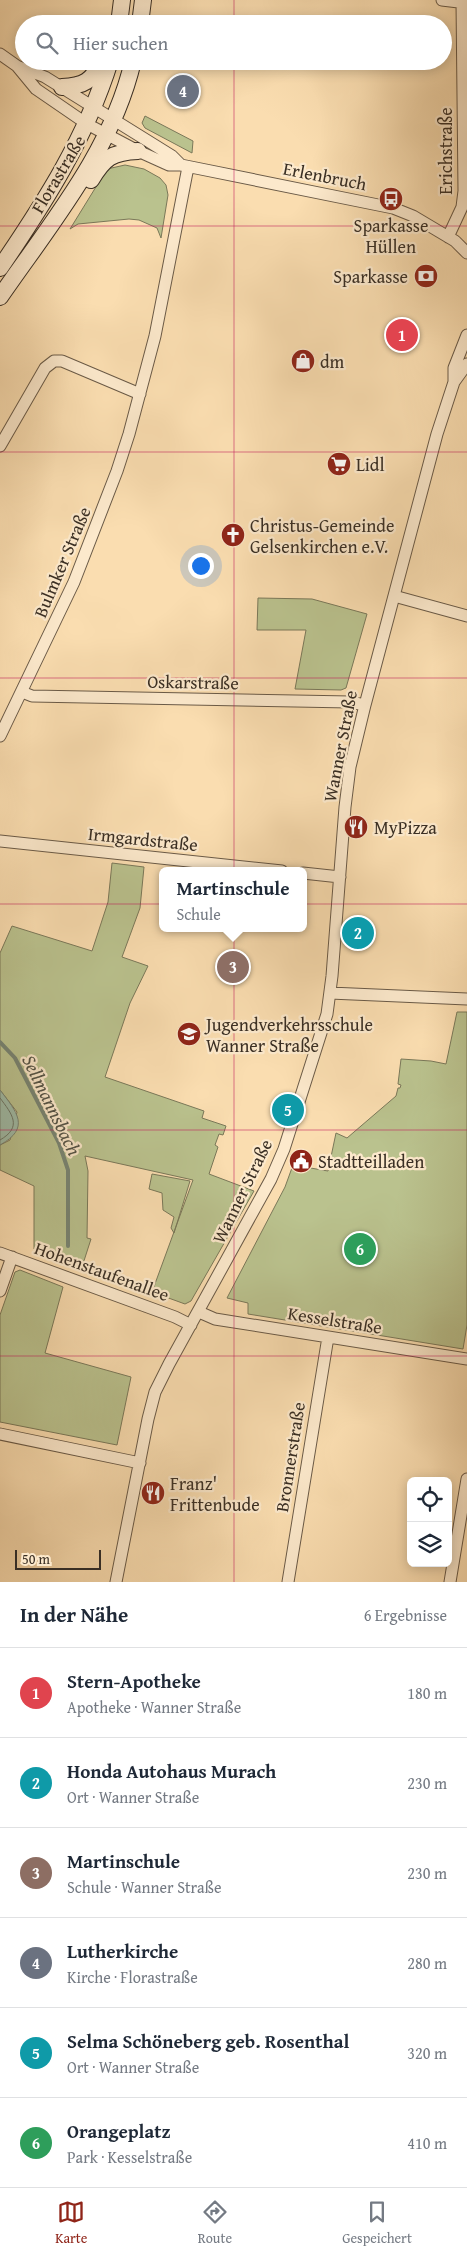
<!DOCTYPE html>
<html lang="de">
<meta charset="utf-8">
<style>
body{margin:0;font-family:"Gentium Book Plus",serif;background:#f2f2f3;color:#1f2937}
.controls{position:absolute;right:15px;bottom:15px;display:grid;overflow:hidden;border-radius:8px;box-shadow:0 2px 12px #0003}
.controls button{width:45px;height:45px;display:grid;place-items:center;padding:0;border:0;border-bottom:1px solid #e0e1e3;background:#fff;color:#1f2937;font:25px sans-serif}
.scale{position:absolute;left:15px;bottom:12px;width:86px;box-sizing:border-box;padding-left:5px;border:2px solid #3a2f24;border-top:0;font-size:14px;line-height:18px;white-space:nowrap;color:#3a2f24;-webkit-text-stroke:4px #fce9cc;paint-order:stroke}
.you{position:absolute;left:200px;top:565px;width:18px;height:18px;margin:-12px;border:4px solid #fff;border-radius:50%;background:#1a73e8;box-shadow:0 0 0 8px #1a73e833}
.badge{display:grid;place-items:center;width:32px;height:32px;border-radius:50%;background:#8f2418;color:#fff;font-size:16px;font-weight:700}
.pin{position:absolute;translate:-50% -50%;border:2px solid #fff;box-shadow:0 1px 5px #0006}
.popup{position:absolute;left:159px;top:867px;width:148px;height:65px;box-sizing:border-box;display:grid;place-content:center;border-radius:8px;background:#fff;filter:drop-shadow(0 1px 4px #0005);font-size:16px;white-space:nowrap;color:#747a83}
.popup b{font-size:19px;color:#1f2937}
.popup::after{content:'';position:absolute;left:50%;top:100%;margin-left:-10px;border:10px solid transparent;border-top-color:#fff}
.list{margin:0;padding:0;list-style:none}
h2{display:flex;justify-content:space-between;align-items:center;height:65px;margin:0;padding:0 20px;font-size:21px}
h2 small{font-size:16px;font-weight:400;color:#747a83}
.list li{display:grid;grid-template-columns:32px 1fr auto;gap:15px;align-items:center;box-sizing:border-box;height:90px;padding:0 20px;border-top:1px solid #e0e1e3}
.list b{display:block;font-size:19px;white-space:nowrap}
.list p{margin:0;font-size:16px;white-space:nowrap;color:#747a83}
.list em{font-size:16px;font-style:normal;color:#747a83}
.icon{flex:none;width:28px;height:28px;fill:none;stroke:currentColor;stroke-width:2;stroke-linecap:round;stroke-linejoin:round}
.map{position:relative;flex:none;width:467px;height:1582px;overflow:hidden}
.search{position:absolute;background:#fff;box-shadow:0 2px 12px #0003;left:15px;right:15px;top:15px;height:55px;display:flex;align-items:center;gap:12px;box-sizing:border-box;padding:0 18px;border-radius:28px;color:#747a83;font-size:19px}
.sheet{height:605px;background:#fff}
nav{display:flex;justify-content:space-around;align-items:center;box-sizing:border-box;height:70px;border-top:1px solid #e0e1e3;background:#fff;font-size:14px;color:#747a83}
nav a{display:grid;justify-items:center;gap:2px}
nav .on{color:#8f2418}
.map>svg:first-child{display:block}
.green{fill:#bac28e;stroke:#7a7859}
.water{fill:#9fbca8;stroke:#778473}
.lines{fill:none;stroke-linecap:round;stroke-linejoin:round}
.shore{stroke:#6c7666;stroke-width:1}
.stream{stroke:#778473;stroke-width:4}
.minor-casing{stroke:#6a5a47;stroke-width:13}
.secondary-casing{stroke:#3a2f24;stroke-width:18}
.minor{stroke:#fce9cc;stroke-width:11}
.secondary{stroke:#fce9cc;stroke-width:16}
.grid{fill:none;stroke:#c2185b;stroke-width:1;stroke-opacity:0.55}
.labels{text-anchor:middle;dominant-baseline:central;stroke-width:4.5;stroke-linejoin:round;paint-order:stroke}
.street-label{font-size:18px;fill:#3a2f24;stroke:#fce9cc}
.poi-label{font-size:18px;fill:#3a2f24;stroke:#fce9cc;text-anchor:start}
.water-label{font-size:19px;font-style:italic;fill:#535245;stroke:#fce9cc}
</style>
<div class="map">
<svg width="467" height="1582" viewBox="0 0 467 1582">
<rect width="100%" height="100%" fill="#faddb0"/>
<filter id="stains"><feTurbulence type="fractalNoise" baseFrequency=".004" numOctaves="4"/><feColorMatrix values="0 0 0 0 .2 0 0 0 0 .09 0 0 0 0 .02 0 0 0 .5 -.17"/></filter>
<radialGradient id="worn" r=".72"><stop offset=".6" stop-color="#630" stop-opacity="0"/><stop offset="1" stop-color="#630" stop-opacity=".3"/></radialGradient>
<path class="green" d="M145 116 193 141 192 153 145 128 142 123Z
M125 165 144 169 160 178 166 185 168 195 161 238 157 228 139 220 129 219 78 224 70 229 107 169Z
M258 598 312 599 367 614 346 688 341 690 295 689 306 630H257Z
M112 863 144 867 140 908 122 957 148 966 130 1003 105 1077 204 1111 202 1118 226 1126 223 1135 219 1134 215 1145 218 1147 209 1174 254 1191 191 1301 185 1304 152 1292 193 1180 85 1156 88 1171 87 1238 91 1239 82 1267 34 1249V1186L0 1170V1145L10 1140 17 1112 0 1090V953L12 926 92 951 108 902Z
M457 1012H467V1325L463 1349 248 1314V1303L227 1298 285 1187 293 1165 328 1171 336 1133 347 1138 396 1096 398 1088H400L401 1085 398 1084 401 1059 431 1061 446 1064Z
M152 1174 190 1181 174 1233 171 1228 174 1217 163 1210 162 1193 149 1189Z
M20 1270 63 1287 45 1353 131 1377 117 1445 0 1422V1315L15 1272Z"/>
<path class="water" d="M0 1090C17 1112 31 1128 0 1145Z"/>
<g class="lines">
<path class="shore" d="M0 1098C12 1114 23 1127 0 1140"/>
<path class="stream" d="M0 1042 15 1058 59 1143 68 1170V1246"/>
<g class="minor-casing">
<path id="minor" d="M442 0 467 3
M0 54 17 66 45 77 172 156 181 165
M17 66 36 89 87 124 138 151 169 165H181L393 208 413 216 455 241 467 253
M448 237 462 207 464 191 462 2
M454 382 467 364
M0 446 45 368 54 361H62L140 394
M394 596 467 616
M22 692 32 696 350 702 365 705
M0 736 74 582 117 471 129 434 155 336 188 167
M0 841 282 871
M303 873 340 877
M330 993 467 999
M0 1253 175 1317 191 1325
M0 1291 12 1257
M199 1312 215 1319 467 1359
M0 1434 140 1463
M116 1582 148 1419 155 1392 169 1364 271 1179 284 1149 327 1014 332 976 345 807 350 767 365 705 437 434 454 382V368L467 335
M288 1582 328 1337
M450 1582 467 1479"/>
</g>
<g class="secondary-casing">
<path id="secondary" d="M119 24 122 0
M140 24 143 0
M62 87C85 86 91 81 103 61
M91 180C104 158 112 152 138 151
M0 268C45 202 86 138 110 61
M0 297C51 223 112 151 133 61"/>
</g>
<use href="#minor" class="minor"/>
<use href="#secondary" class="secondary"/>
</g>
<path class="grid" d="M234 0V24M234 61V1582M0 226H467M0 452H467M0 678H467M0 904H467M0 1130H467M0 1356H467"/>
<defs>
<g id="bus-disc" transform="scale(1.25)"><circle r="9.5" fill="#8f2418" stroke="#fce9cc"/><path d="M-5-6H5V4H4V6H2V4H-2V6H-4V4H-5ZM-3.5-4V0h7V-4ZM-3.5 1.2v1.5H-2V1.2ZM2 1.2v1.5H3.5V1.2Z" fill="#fff"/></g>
<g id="bank-disc" transform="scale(1.25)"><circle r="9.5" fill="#8f2418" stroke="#fce9cc"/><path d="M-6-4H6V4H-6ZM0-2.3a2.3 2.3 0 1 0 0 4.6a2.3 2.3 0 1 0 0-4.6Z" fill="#fff"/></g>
<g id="shop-disc" transform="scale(1.25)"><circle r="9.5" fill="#8f2418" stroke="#fce9cc"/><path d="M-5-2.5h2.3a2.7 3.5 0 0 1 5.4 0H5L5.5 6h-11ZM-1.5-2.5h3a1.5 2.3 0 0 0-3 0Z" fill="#fff"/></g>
<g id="supermarket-disc" transform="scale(1.25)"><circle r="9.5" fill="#8f2418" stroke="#fce9cc"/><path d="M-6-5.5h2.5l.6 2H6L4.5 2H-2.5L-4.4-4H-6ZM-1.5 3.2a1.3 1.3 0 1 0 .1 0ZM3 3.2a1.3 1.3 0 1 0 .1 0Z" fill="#fff"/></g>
<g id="church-disc" transform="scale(1.25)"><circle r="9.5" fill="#8f2418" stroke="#fce9cc"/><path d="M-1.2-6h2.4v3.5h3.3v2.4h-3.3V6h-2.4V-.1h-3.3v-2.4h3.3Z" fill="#fff"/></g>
<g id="restaurant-disc" transform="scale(1.25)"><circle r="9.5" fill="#8f2418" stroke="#fce9cc"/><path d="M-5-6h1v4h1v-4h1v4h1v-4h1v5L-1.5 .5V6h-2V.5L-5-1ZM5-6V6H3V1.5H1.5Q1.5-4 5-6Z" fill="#fff"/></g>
<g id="school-disc" transform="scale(1.25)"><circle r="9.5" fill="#8f2418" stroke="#fce9cc"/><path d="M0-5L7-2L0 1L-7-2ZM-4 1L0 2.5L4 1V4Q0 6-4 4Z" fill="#fff"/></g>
<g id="civic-disc" transform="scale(1.25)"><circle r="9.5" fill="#8f2418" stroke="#fce9cc"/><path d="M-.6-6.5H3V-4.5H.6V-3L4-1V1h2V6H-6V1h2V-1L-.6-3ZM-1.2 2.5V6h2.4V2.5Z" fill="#fff"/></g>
</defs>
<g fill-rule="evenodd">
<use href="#bus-disc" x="391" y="199"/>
<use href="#bank-disc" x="426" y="276"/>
<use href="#shop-disc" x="303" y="361"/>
<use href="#supermarket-disc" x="339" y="464"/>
<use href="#church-disc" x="233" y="535"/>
<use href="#restaurant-disc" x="356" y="827"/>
<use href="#school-disc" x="189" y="1034"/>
<use href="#civic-disc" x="301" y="1161"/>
<use href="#restaurant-disc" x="153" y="1493"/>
</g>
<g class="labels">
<g class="street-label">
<text transform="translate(445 151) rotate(-90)">Erichstraße</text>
<text transform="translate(58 174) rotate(-59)">Florastraße</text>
<text transform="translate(325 176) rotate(11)">Erlenbruch</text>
<text transform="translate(62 562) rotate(-67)">Bulmker Straße</text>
<text transform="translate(193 682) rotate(1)">Oskarstraße</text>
<text transform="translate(340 746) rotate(-79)">Wanner Straße</text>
<text transform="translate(143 839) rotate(6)">Irmgardstraße</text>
<text transform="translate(242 1191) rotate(-64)">Wanner Straße</text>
<text transform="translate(102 1271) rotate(20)">Hohenstaufenallee</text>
<text transform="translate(335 1320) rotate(9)">Kesselstraße</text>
<text transform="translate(290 1457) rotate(-81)">Bronnerstraße</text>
</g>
<g class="poi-label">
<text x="391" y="225" text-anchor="middle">Sparkasse<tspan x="391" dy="21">Hüllen</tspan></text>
<text x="408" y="276" text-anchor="end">Sparkasse</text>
<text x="320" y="361">dm</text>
<text x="356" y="464">Lidl</text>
<text x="250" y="525">Christus-Gemeinde<tspan x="250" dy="21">Gelsenkirchen e.V.</tspan></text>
<text x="374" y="827">MyPizza</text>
<text x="206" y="1024">Jugendverkehrsschule<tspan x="206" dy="21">Wanner Straße</tspan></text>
<text x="318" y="1161">Stadtteilladen</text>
<text x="170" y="1483">Franz'<tspan x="170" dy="21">Frittenbude</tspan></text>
</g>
<g class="water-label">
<text transform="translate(52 1105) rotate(64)">Sellmannsbach</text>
</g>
</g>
<rect width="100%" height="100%" filter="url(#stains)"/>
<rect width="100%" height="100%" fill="url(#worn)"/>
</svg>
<div class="controls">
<button><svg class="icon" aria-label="locate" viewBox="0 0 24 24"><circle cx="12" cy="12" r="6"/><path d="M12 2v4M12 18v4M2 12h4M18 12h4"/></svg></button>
<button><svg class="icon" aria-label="layers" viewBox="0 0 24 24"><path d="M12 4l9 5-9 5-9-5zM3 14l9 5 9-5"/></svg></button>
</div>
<div class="scale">50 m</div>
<div class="you"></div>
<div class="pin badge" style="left:402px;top:335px;background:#e0444e">1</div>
<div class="pin badge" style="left:358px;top:933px;background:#0f9aa8">2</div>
<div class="pin badge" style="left:233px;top:967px;background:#8d6e63">3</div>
<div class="popup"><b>Martinschule</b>Schule</div>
<div class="pin badge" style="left:183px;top:91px;background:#6b7280">4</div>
<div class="pin badge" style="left:288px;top:1110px;background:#0f9aa8">5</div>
<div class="pin badge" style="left:360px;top:1249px;background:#2e9e5b">6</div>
<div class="search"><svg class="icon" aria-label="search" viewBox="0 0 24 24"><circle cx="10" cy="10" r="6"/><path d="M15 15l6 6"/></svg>Hier suchen</div>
</div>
<section class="sheet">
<h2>In der Nähe<small>6 Ergebnisse</small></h2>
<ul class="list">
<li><span class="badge" style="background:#e0444e">1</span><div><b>Stern-Apotheke</b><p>Apotheke · Wanner Straße</p></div><em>180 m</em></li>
<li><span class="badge" style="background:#0f9aa8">2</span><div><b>Honda Autohaus Murach</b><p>Ort · Wanner Straße</p></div><em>230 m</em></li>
<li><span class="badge" style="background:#8d6e63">3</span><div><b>Martinschule</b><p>Schule · Wanner Straße</p></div><em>230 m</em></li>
<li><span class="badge" style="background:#6b7280">4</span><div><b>Lutherkirche</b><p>Kirche · Florastraße</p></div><em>280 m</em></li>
<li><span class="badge" style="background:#0f9aa8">5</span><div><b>Selma Schöneberg geb. Rosenthal</b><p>Ort · Wanner Straße</p></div><em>320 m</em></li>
<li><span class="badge" style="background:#2e9e5b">6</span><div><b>Orangeplatz</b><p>Park · Kesselstraße</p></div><em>410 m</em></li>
</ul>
</section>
<nav>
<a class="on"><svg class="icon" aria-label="map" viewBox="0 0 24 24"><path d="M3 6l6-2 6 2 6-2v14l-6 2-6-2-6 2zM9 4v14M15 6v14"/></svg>Karte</a>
<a><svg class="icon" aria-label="directions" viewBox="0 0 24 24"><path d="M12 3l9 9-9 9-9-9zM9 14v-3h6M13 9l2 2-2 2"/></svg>Route</a>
<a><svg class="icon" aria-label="saved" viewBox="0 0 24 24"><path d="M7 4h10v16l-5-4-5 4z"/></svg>Gespeichert</a>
</nav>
